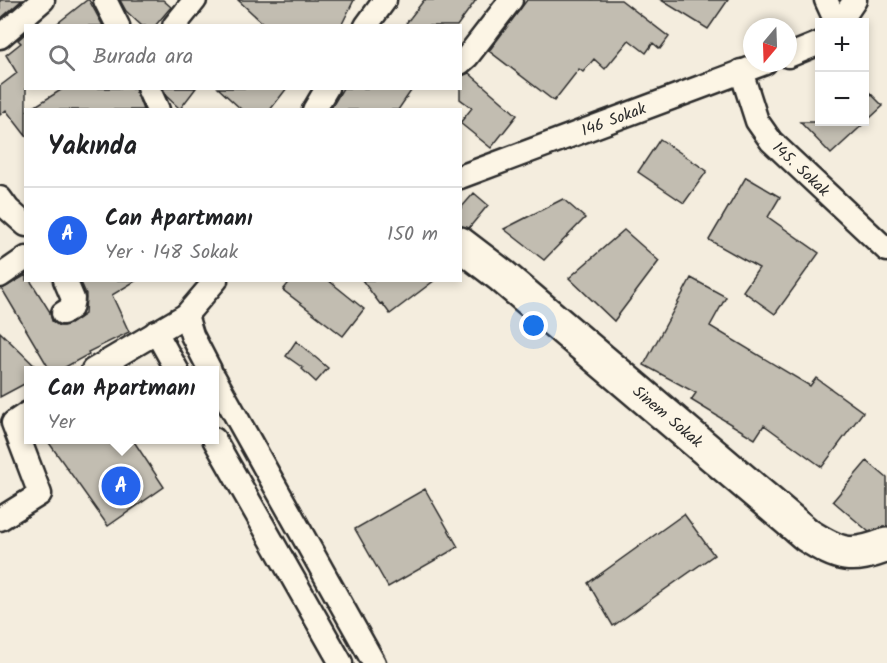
<!DOCTYPE html>
<html lang="tr">
<meta charset="utf-8">
<style>
body{margin:0;font-family:Kalam,sans-serif;background:#f6f6f6;color:#202124}
.controls{position:absolute;right:18px;top:18px;display:grid;overflow:hidden;border-radius:0px;box-shadow:0 3px 9px #0003}
.controls button{width:54px;height:54px;display:grid;place-items:center;padding:0;border:0;border-bottom:2px solid #e0e0e0;background:#fff;color:#202124;font:30px sans-serif}
.compass{position:absolute;left:743px;top:18px;width:54px;height:54px;border-radius:50%;background:#fff;box-shadow:0 3px 9px #0003;rotate:199deg}
.you{position:absolute;left:534px;top:326px;width:21px;height:21px;margin:-15px;border:4px solid #fff;border-radius:50%;background:#1a73e8;box-shadow:0 0 0 9px #1a73e833}
.badge{display:grid;place-items:center;width:39px;height:39px;border-radius:50%;background:#2563eb;color:#fff;font-size:20px;font-weight:700}
.pin{position:absolute;translate:-50% -50%;border:3px solid #fff;box-shadow:0 2px 6px #0006}
.popup{position:absolute;left:24px;top:366px;width:195px;height:78px;box-sizing:border-box;display:grid;place-content:center;border-radius:0px;background:#fff;filter:drop-shadow(0 2px 4px #0005);font-size:20px;white-space:nowrap;color:#757577}
.popup b{font-size:22px;color:#202124}
.popup::after{content:'';position:absolute;left:50%;top:100%;margin-left:-12px;border:12px solid transparent;border-top-color:#fff}
.list{margin:0;padding:0;list-style:none}
h2{display:flex;justify-content:space-between;align-items:center;height:78px;margin:0;padding:0 24px;font-size:26px}
h2 small{font-size:20px;font-weight:400;color:#757577}
.list li{display:grid;grid-template-columns:39px 1fr auto;gap:18px;align-items:center;box-sizing:border-box;height:96px;padding:0 24px;border-top:2px solid #e0e0e0}
.list b{display:block;font-size:22px;white-space:nowrap}
.list p{margin:0;font-size:20px;white-space:nowrap;color:#757577}
.list em{font-size:20px;font-style:normal;color:#757577}
.icon{flex:none;width:33px;height:33px;fill:none;stroke:currentColor;stroke-width:2;stroke-linecap:round;stroke-linejoin:round}
.map{position:relative;flex:none;width:887px;height:663px;overflow:hidden}
.search{position:absolute;background:#fff;box-shadow:0 3px 9px #0003;left:24px;top:24px;width:438px;height:66px;display:flex;align-items:center;gap:15px;box-sizing:border-box;padding:0 21px;border-radius:0px;color:#757577;font-size:22px}
.panel{position:absolute;background:#fff;box-shadow:0 3px 9px #0003;left:24px;top:108px;width:438px;height:174px;border-radius:0px}
.map>svg:first-child{display:block}
.building{fill:#c2bdb1;stroke:#2b2b2b;stroke-width:1.5}
.lines{fill:none;stroke-linecap:round;stroke-linejoin:round}
.street-casing{stroke:#2b2b2b;stroke-width:27}
.secondary-casing{stroke:#2b2b2b;stroke-width:38}
.street{stroke:#fcf5e5;stroke-width:22}
.secondary{stroke:#fcf5e5;stroke-width:33}
.labels{text-anchor:middle;dominant-baseline:central;stroke-width:5;stroke-linejoin:round;paint-order:stroke}
.street-label{font-size:16px;fill:#2b2b2b;stroke:#fcf5e5}
</style>
<div class="map">
<svg width="887" height="663" viewBox="0 0 887 663">
<rect width="100%" height="100%" fill="#f4edde"/>
<filter id="ink" filterUnits="userSpaceOnUse"><feTurbulence type="fractalNoise" baseFrequency=".0167" numOctaves="2"/><feDisplacementMap in="SourceGraphic" scale="12" xChannelSelector="R" yChannelSelector="G"/><feConvolveMatrix kernelMatrix="1 2 1 2 8 2 1 2 1" color-interpolation-filters="sRGB"/></filter>
<g filter="url(#ink)">
<path class="building" d="M0 0H22L0 19Z
M87 0H89L103 26H54Z
M120 0H163L171 7 155 26H142L126 11Z
M238 0H354L341 26H266Z
M424 0H476L457 26H404Z
M527 0H621L669 37 660 49 653 43 646 53 629 40 605 69 594 59 583 72 579 69 554 101 489 51Z
M661 0H728L708 29Z
M26 33V136L6 110 0 115V86L17 73 6 55 21 43 18 40Z
M469 73 517 115 491 148 460 123 472 108 460 99V76Z
M864 87 883 106 831 154 800 122H864Z
M64 88H135L143 110H29Z
M163 88H196L180 109 166 96Z
M218 88H287L270 110H242Z
M343 88H413L398 110H330Z
M660 139 707 171 684 203 638 172Z
M746 177 780 197 768 217 819 253 775 314 743 291 759 268 709 240Z
M474 193 488 205 469 228 460 226V209Z
M563 199 585 218 544 260 504 229Z
M624 230 659 261 614 321 569 278Z
M26 275V280H30L50 312 52 321 59 326H63L70 324 85 314 86 294 80 280H137L112 295 129 332 88 352 89 354 60 370H50L2 289Z
M691 278 726 297 710 326 810 386 816 378 863 412 822 467 764 425 755 439 691 400 696 393 644 365Z
M291 280H328L364 309 343 336 283 290Z
M362 280H435L390 314 382 303 380 304Z
M0 332 39 370H28V382L0 397Z
M296 341 328 368 316 382 302 369 303 368 286 356Z
M47 440H133L164 487 108 526Z
M867 461 887 478V527L869 532 833 501Z
M425 489 458 547 388 587 355 529Z
M684 514 714 555 613 626 588 583Z"/>
<g class="lines">
<g class="street-casing">
<g id="street">
<path d="M105 0 118 26"/>
<path d="M826 0 836 22"/>
<path d="M840 22 855 0"/>
<path d="M174 26 195 0"/>
<path d="M366 26 385 0"/>
<path d="M0 37 43 0"/>
<path d="M788 56 820 43"/>
<path d="M460 63 467 57 511 0"/>
<path id="s1" d="M741 71 757 121 771 141 887 250"/>
<path d="M148 88 158 110"/>
<path d="M314 110 327 88"/>
<path id="s2" d="M460 177 765 63"/>
<path d="M0 198 8 209 26 225"/>
<path d="M0 276 26 258"/>
<path d="M63 313 71 308 73 299 65 280"/>
<path d="M186 315 192 335 210 370"/>
<path d="M156 332 177 370"/>
<path d="M93 370 186 315 216 280"/>
<path d="M214 377 374 663"/>
<path d="M214 439 341 663"/>
<path d="M0 519 40 494 13 423 28 413"/>
</g>
</g>
<g class="secondary-casing">
<g id="secondary">
<path id="s3" d="M460 244 502 276 807 535C840 556 851 559 887 545"/>
</g>
</g>
<use href="#street" class="street"/>
<use href="#secondary" class="secondary"/>
</g>
</g>
<g class="labels">
<g class="street-label">
<text stroke="none"><textPath href="#s2" startOffset="164">146 Sokak</textPath></text>
<text stroke="none"><textPath href="#s1" startOffset="118">145. Sokak</textPath></text>
<text stroke="none"><textPath href="#s3" startOffset="270">Sinem Sokak</textPath></text>
</g>
</g>
</svg>
<div class="controls">
<button>+</button>
<button>−</button>
</div>
<svg class="compass" viewBox="-18 -18 36 36"><path d="M0-13l5 13h-10z" fill="#e53935"/><path d="M0 13l5-13h-10z" fill="#757577"/></svg>
<div class="you"></div>
<div class="pin badge" style="left:121px;top:486px">A</div>
<div class="popup"><b>Can Apartmanı</b>Yer</div>
<div class="search"><svg class="icon" aria-label="search" viewBox="0 0 24 24"><circle cx="10" cy="10" r="6"/><path d="M15 15l6 6"/></svg>Burada ara</div>
<section class="panel">
<h2>Yakında<small></small></h2>
<ul class="list">
<li><span class="badge">A</span><div><b>Can Apartmanı</b><p>Yer · 148 Sokak</p></div><em>150 m</em></li>
</ul>
</section>
</div>
